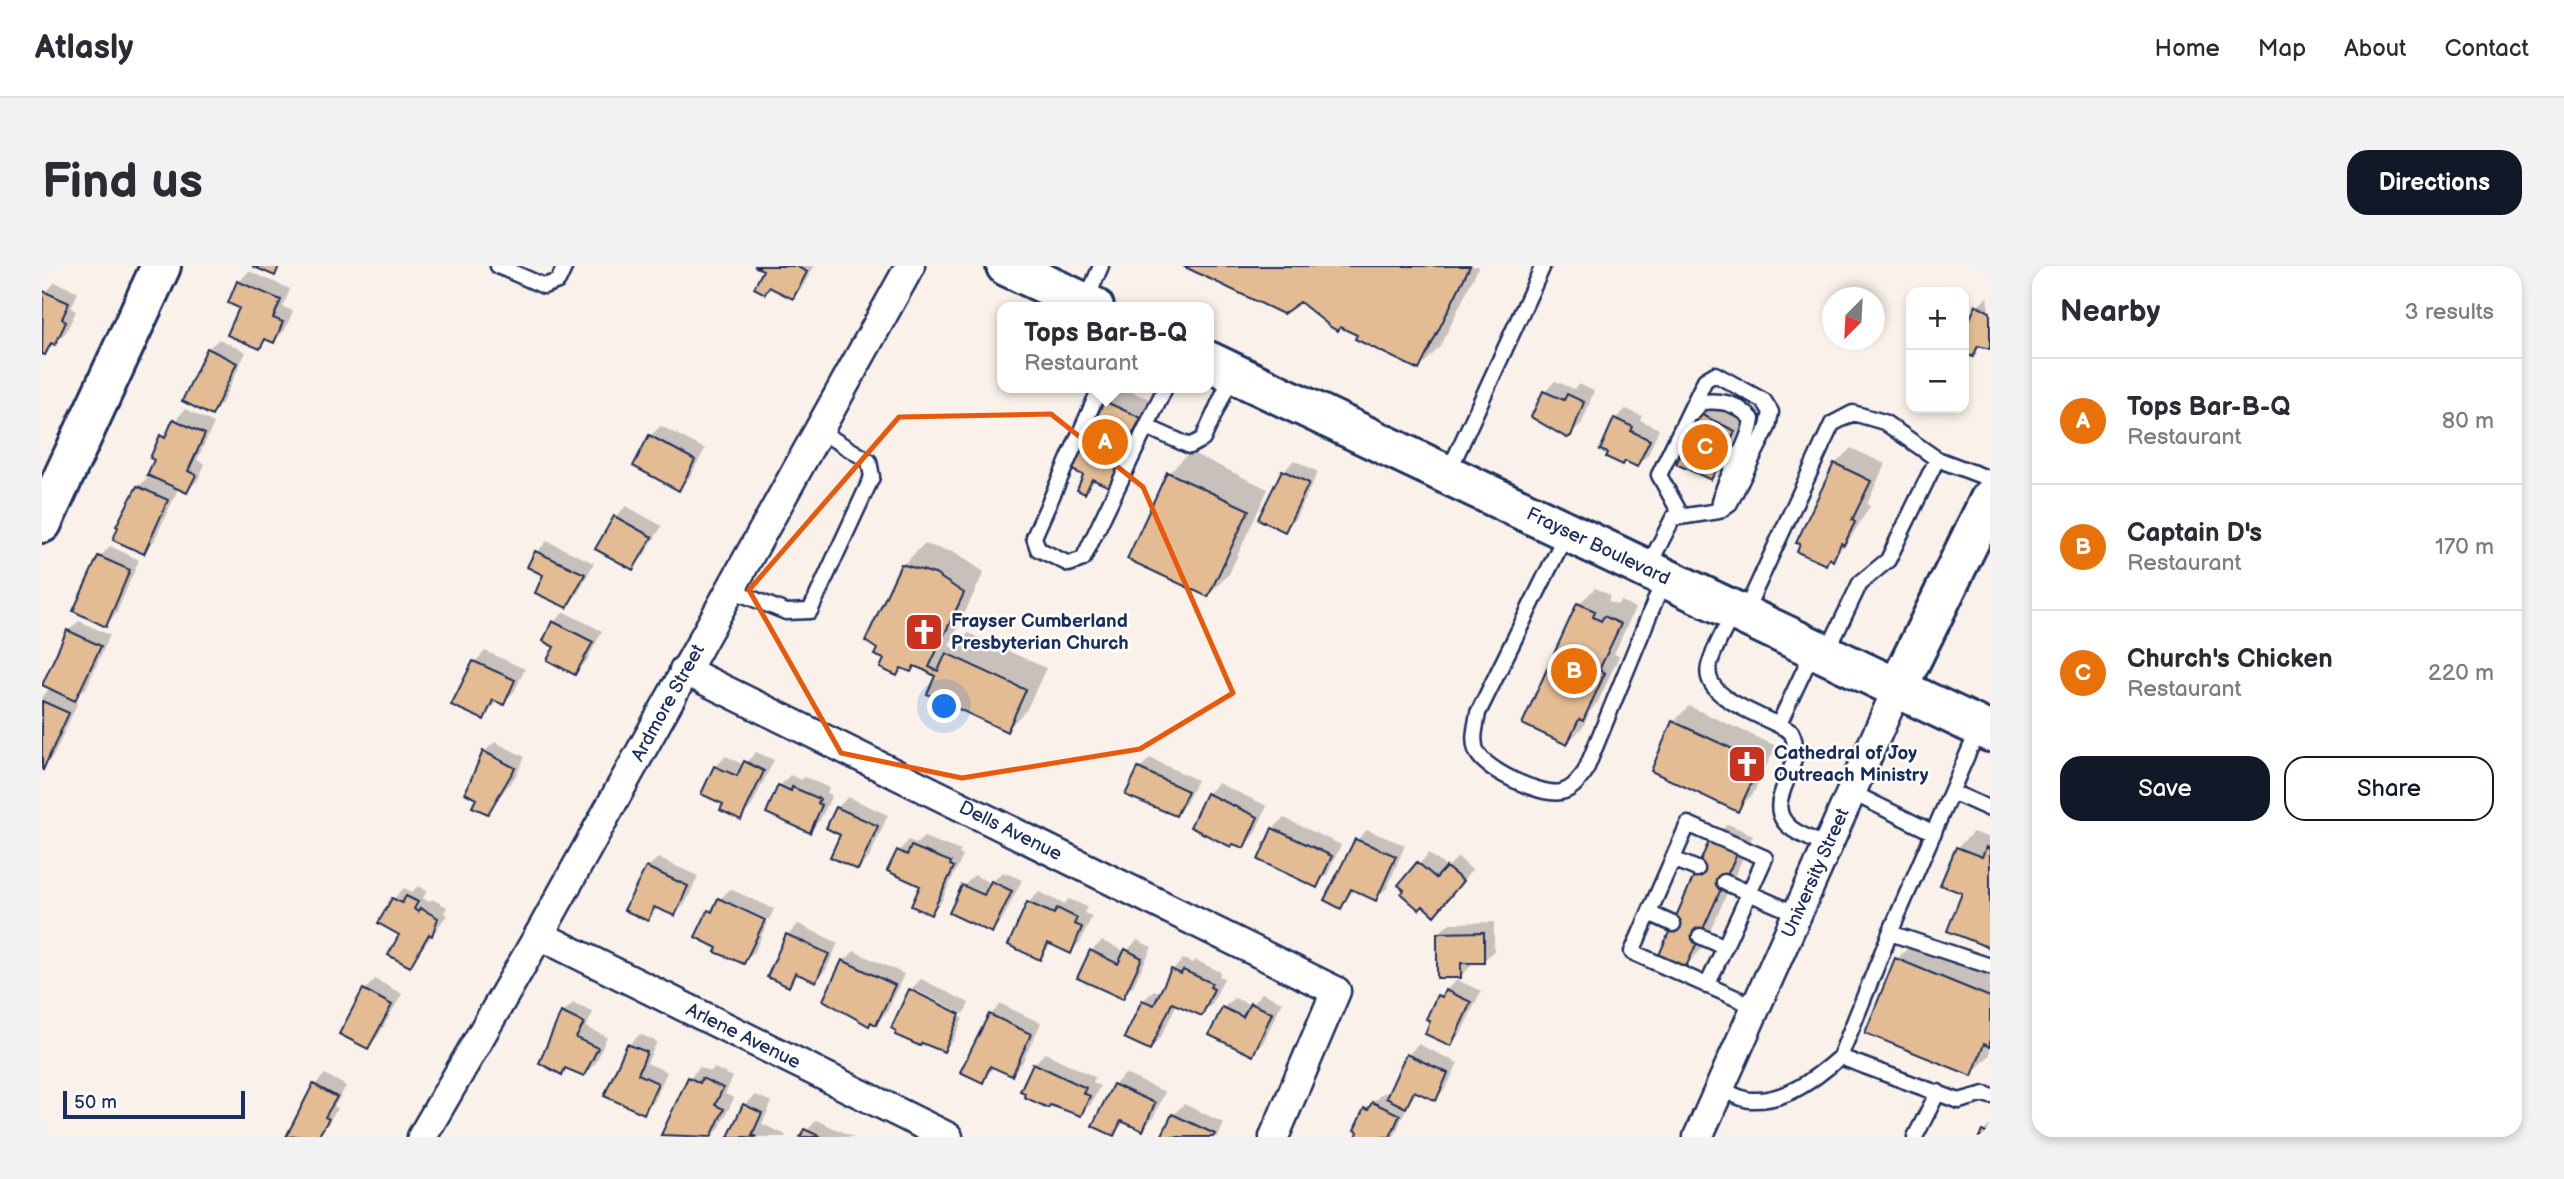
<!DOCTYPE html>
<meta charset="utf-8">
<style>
body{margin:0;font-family:"Balsamiq Sans",sans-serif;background:#f2f2f3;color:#2b2b33}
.controls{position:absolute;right:21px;top:21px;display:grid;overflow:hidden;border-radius:14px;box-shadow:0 4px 10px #0003}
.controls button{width:63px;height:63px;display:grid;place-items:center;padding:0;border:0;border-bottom:2px solid #e1e1e2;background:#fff;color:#2b2b33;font:35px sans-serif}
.compass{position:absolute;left:1780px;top:21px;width:63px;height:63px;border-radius:50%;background:#fff;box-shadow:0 4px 10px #0003;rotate:204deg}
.scale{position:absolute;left:21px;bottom:18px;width:182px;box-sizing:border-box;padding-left:7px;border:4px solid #1b2f5e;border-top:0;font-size:19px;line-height:24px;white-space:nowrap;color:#1b2f5e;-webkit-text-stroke:5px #fff;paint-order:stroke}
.you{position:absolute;left:903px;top:441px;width:24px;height:24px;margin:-18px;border:5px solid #fff;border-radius:50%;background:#1a73e8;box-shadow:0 0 0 10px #1a73e833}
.badge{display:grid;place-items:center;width:46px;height:46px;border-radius:50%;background:#111827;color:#fff;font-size:23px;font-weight:700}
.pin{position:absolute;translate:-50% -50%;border:4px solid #fff;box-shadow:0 2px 7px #0006}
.popup{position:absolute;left:955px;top:36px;width:217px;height:91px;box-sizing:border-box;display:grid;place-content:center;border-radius:14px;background:#fff;filter:drop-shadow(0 2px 5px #0005);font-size:23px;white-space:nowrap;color:#7c7c81}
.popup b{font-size:26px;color:#2b2b33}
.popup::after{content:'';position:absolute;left:50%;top:100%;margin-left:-14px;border:14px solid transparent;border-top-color:#fff}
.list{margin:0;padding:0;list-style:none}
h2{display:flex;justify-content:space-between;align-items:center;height:91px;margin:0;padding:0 28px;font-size:30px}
h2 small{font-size:23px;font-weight:400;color:#7c7c81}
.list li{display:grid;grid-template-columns:46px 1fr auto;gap:21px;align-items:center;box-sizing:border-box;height:126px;padding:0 28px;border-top:2px solid #e1e1e2}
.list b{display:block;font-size:26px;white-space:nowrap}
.list p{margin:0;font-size:23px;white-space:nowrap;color:#7c7c81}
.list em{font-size:23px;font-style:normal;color:#7c7c81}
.actions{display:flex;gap:14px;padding:21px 28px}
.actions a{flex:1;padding:16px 0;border:2px solid #111827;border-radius:21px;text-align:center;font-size:24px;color:#111827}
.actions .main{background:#111827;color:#fff}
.map{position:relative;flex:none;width:1948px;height:871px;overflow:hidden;border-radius:21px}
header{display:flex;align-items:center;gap:42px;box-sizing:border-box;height:98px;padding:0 35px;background:#fff;border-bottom:2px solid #e1e1e2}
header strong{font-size:33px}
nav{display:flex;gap:38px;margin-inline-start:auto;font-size:24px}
.intro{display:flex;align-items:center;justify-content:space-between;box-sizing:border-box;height:168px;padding:0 42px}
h1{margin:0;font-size:49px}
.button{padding:18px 32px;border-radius:21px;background:#111827;color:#fff;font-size:24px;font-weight:700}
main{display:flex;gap:42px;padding:0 42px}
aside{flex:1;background:#fff;border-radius:21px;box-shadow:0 4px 10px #0003}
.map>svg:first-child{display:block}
.shadow{fill:#0003}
.building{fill:#e4bc94;stroke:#1b2f5e;stroke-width:2}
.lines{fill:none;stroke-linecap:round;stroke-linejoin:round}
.lane-casing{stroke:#1b2f5e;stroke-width:19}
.street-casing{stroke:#1b2f5e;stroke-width:33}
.secondary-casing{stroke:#1b2f5e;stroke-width:44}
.lane{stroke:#fff;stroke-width:14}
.street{stroke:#fff;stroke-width:28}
.secondary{stroke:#fff;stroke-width:38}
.marked{fill:none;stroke:#e8590c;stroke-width:5;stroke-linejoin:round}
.labels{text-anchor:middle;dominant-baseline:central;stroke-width:5;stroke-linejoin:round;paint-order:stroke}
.street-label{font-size:19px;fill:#1b2f5e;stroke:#fff}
.poi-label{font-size:19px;font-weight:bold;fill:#1b2f5e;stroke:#fff;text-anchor:start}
</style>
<header>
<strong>Atlasly</strong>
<nav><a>Home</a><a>Map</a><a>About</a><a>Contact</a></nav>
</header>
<div class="intro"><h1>Find us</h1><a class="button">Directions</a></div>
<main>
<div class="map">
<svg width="1948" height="871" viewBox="0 0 1948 871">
<rect width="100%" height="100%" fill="#faf2ea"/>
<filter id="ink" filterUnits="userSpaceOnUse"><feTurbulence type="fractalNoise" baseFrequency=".0143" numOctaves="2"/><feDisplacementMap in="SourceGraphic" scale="14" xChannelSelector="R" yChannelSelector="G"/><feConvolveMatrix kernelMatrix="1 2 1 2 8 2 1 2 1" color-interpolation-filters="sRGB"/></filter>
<g filter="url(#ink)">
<path class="shadow" d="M716 0H772L761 20 751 31 729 20 723 25V4Z
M1145 0H1437L1398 81 1377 102 1258 33Z
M207 5 248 23 241 41 251 45 243 64 232 75 226 72 218 81 199 41 197 16Z
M13 16 36 26 29 42 34 45 24 66 2 87 0 31Z
M1946 30 1948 81 1940 79 1930 89 1922 85V54Z
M177 73 204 86 180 137 170 148 166 83Z
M1513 115 1532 123 1537 118 1552 125 1540 157 1528 168 1502 126Z
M1078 122 1114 135 1070 215 1066 219 1055 213 1042 226 1064 136Z
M1670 139 1702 154 1680 202 1669 212 1659 149Z
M143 143 172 157 155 194 163 198 156 214 145 225 137 221 112 275 102 286 96 221 109 208 120 171Z
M1584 143 1600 150 1598 154 1617 163 1606 189 1595 199 1584 194 1581 197 1573 153Z
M619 160 663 183 647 212 637 222 608 170Z
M1809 182 1843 198 1825 238 1828 240 1806 276 1783 297 1793 198Z
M1148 186 1226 223 1187 308 1166 329 1127 207Z
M1252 194 1276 206 1253 253 1243 264 1242 205Z
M584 240 620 260 601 291 591 302 573 251Z
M505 275 552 297 535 329 525 340 504 308 495 286Z
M882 278 914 287 942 306 907 380 911 382 926 367 1004 402 985 443 965 464 895 409 874 399 869 404 862 401 855 408 844 392 861 299Z
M68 280 97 294 74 348 64 359 58 291Z
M1553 322 1568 329 1566 335 1575 339 1579 335 1593 342 1572 388 1577 390 1556 436 1548 445 1541 461 1525 477 1482 457 1537 338Z
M522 346 560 365 544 396 533 407 514 380 512 356Z
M37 355 68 369 44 422 31 434 36 436 11 491 0 501V431L9 421 26 365Z
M443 385 483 403 472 426 461 437 456 434 442 452 412 438 433 396Z
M1647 440 1734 480 1711 528 1695 544 1631 456Z
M453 476 483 491 473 511 445 546 437 532 442 486Z
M714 486 732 494 709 541 698 552 683 537 673 501 684 490 702 499Z
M1108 492 1155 514 1144 537 1134 548 1097 503Z
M748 509 759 514 763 511 787 522 785 527 790 529 778 554 768 565 738 520Z
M1176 517 1225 540 1212 569 1201 580 1192 576 1165 528Z
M806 531 846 549 827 592 816 602 795 542Z
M1242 552 1299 579 1285 609 1274 620 1231 563Z
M1686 558 1711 569 1660 683 1644 699 1670 574Z
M1325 564 1363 579 1345 622 1334 632 1313 623 1299 640 1315 574Z
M1931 566 1948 572V680L1922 626 1915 582Z
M882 571 919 585 917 588 921 590 899 636 889 647 881 619 848 604 857 585 867 574 874 578Z
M1387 587 1405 602 1416 591 1430 604 1402 637 1377 598Z
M616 592 656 610 643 638 633 648 617 641 605 653V602Z
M961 606 980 614 960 654 950 665 922 620 932 609 949 617Z
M376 620 385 625 381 632 387 636 390 633 405 641 402 647 405 649 368 699 359 668 339 657 352 633 362 622 370 626Z
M688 623 732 643 727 654 681 633 678 635 725 657 713 685 702 696 677 681 667 645Z
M997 626 1022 638 1027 633 1045 641 1042 647 1050 650 1039 675 1028 686 1010 677 998 692 986 637Z
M1452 656V685L1441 695H1429V700L1419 710 1397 667 1408 657Z
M756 658 796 677 784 704 773 714 758 707 746 719V669Z
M1876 672 1948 702V789L1929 808 1855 693Z
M1095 674 1110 681 1091 720 1080 731 1049 685 1060 675 1084 686Z
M812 685 862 708 845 746 834 757 830 755 802 695Z
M1141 693 1150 697 1153 694 1179 706 1177 710 1182 712 1170 738 1159 748 1135 737 1119 771 1108 782 1101 735 1112 724 1120 727 1131 704Z
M333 713 360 728 336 770 326 781 323 724Z
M879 713 927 737 922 748 870 722V726L921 752 911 775 900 785 855 768 868 724Z
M1415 714 1439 725 1419 767 1409 778 1397 730Z
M1220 727 1240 736 1221 777 1210 787 1181 742 1192 732 1209 739Z
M531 737 551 746 544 761 565 771 553 798 542 808 526 801 520 807 521 747Z
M959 738 999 757 980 797 970 808 953 800 940 815 948 749Z
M598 768 615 776 605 797 625 806 612 835 601 846 564 829 587 779Z
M1376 778 1416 797 1404 822 1393 833 1376 825 1366 838 1352 871H1316L1323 843 1342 826 1347 829 1366 789Z
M1003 787 1053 811 1051 817 1058 820 1049 838 1038 848 992 798Z
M658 801 668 806 672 802 691 811 683 828 692 832 677 863 669 871 621 868 647 812Z
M283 808 304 820 292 841 296 842 276 871 244 869 273 819Z
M1083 808 1123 826 1111 852 1100 863 1083 855 1072 868V819Z
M713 829 730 836 720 858 744 869 743 871H688L703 839Z
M1142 838 1182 857 1176 871H1121L1131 849Z
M774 854 812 871H760Z
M1948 859V871L1941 866Z"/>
<path class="building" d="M210 0H237L233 10Z
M712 0H754L765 6 751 33 727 21 723 28 712 22 721 4Z
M1141 0H1428L1377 104 1313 73 1315 69 1298 61 1296 65 1290 62 1258 36 1241 48Z
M195 15 239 34 231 52 241 56 232 77 223 73 218 83 185 69 197 42 186 37Z
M1 25 27 37 20 53 24 56 13 79 9 77 3 89 0 88Z
M1934 39 1948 46V83L1936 80 1931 91 1922 87V57L1925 59Z
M165 82 195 97 170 150 140 135Z
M1501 125 1522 134 1525 128 1542 136 1529 170 1525 172 1489 151Z
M1062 135 1099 152 1076 195 1078 196 1075 204 1080 207 1075 218 1069 216 1067 221 1050 213 1043 228 1035 224 1041 209 1030 204Z
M1658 148 1693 165 1669 214 1634 198Z
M1572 152 1591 161 1589 165 1608 174 1595 201 1583 195 1581 199 1564 191 1566 187 1558 184Z
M131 153 163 168 146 205 154 209 145 227 105 209 112 194 108 192 118 169 123 172Z
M607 169 653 194 637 225 591 200Z
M1792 197 1829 215 1810 254 1813 256 1802 279 1799 277 1791 295 1787 292 1784 299 1755 286 1758 278 1754 277Z
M1240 204 1267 217 1243 266 1216 253Z
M1125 206 1207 244 1166 331 1085 293Z
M95 220 126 234 102 288 71 274 76 261 74 260Z
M572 250 610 271 591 304 553 283Z
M493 285 543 308 525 342 493 327 501 309 485 301Z
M56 290 88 304 64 361 31 345Z
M859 298 893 308 922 327 887 401 896 405 904 387 984 424 965 466 885 428 893 410 882 404 872 400 869 406 859 402 855 410 838 402 842 393 832 389 835 383 823 375Z
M1535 337 1553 345 1551 351 1559 355 1562 350 1579 358 1557 404 1563 407 1541 455 1537 453 1525 479 1480 458Z
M510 355 551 376 533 409 505 394 512 381 501 375Z
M25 364 59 380 33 435 0 419Z
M431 395 473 414 462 439 451 434 442 454 409 439Z
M0 435 27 447 1 504 0 503Z
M1630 455 1719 496 1696 546 1609 505Z
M441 485 473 502 446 548 430 541 434 533 423 527Z
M702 495 722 505 699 554 678 544 681 538 659 528 672 500 695 510Z
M1096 502 1146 525 1134 550 1083 529Z
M736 519 749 525 750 521 778 533 776 537 780 539 768 567 724 547Z
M1164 527 1216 551 1202 582 1191 578 1189 581 1148 561Z
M794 541 836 560 816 604 788 591 798 569 784 562Z
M1230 562 1290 590 1275 622 1216 594Z
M1313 573 1354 590 1334 635 1309 623 1299 643 1282 634Z
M1668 573 1696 585 1644 701 1617 689Z
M869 580 909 596 908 599 912 601 889 649 869 640 878 620 845 605 855 584 865 589Z
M1914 581 1940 591 1944 581 1948 583V682L1905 665 1920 627 1898 619Z
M1375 596 1394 612 1404 601 1421 615 1392 650 1381 640 1377 644 1359 628 1362 624 1356 619Z
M604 601 646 620 633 650 612 641 606 655 582 644Z
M949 615 970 625 950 667 907 647 920 619 942 629Z
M364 630 376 636 372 643 376 646 378 642 396 652 390 670 387 668 368 701 346 689 357 669 336 657 350 632 360 637Z
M676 632 723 654 702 698 673 686 675 682 653 671 666 644 670 646Z
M985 636 1012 648 1015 642 1035 652 1032 658 1040 661 1029 688 1006 677 998 694 966 679Z
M1442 666V697H1419V712H1395V667Z
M744 668 787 688 774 716 753 707 747 721 725 711Z
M1083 683 1100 692 1081 733 1035 712 1048 684 1076 698Z
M1853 692 1948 731V781L1942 778 1930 810 1823 767Z
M800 694 853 719 834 759 829 756 827 760 781 734Z
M1129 703 1139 708 1141 704 1170 717 1168 721 1172 723 1160 750 1130 737 1108 784 1082 772 1100 734 1112 739Z
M321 723 350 739 326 783 297 768Z
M867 723 918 748 902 786 880 777 878 780 853 769 854 765 849 762Z
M1403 724 1429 736 1409 780 1383 768 1388 755 1384 753 1395 729 1400 731Z
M1208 737 1230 747 1211 790 1167 769 1180 741 1201 751Z
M519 746 542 757 534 772 556 782 542 810 523 802 520 809 497 797Z
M947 748 989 768 970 810 948 800 941 817 918 806Z
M585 778 605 786 596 808 616 817 602 848 562 830Z
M1364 788 1406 807 1394 835 1372 825 1364 842 1344 832Z
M991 797 1044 822 1041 827 1048 830 1039 850 1008 839 1006 842 982 831 983 827 978 825Z
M646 811 658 817 660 812 681 822 673 839 682 843 669 871 619 869Z
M271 818 295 831 283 851 287 853 277 869 244 871Z
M1071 818 1113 837 1101 865 1079 855 1072 870 1050 860Z
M1330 836 1358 849 1348 871H1314L1316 866 1312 864 1322 842 1326 844Z
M701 838 720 847 710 869 715 871H686Z
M1130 848 1173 868 1171 871H1119Z
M762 863 779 871H758Z
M1940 865 1948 869V871H1937Z"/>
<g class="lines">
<g class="lane-casing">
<path id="lane" d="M456 0 502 20 516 15 523 0
M1043 37 1059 0
M1058 122 992 271 996 283 1027 298 1041 293 1123 122
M1651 147 1659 136C1681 134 1694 137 1710 153 1706 186 1678 212 1677 245
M1105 161 1148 180 1161 173 1190 109
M1895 193 1948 213
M1406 207 1500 2
M1525 266 1436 447C1434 460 1430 472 1434 484 1441 504 1499 530 1519 526 1530 524 1536 515 1543 506L1622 313
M1606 301 1631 252 1677 245 1688 237 1726 161 1729 146 1722 135 1673 108 1663 114 1617 209 1639 249
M687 323 744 346 768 345 830 211 827 195 776 164
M1692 345C1684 362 1672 381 1667 400 1659 434 1726 450 1749 466 1768 502 1714 536 1750 563 1760 570 1774 575 1785 580
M1703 346 1790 158 1811 147 1842 156 1895 193 1846 294 1818 317 1785 386
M1737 458 1772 383
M1809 526 1892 567
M1910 526 1948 543
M1631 593 1655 603
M1682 616 1755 648
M1607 647 1631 658
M1848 667 1948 700
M1658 670 1683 681
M1665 720 1723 592 1646 558 1590 686 1714 741
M1798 791 1848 667 1936 464
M1678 822C1687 826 1699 834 1709 834 1744 836 1774 812 1798 791L1917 835 1943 828 1948 830
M1873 871 1896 826"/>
</g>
<g class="street-casing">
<g id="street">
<path id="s1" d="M642 404 1294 725 1232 871"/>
<path id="s2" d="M497 669 906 871"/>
<path id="s3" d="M380 871 497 669 868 0"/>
<path id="s4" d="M1656 871 1856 421"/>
</g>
</g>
<g class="secondary-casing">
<g id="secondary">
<path d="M964 0 1052 41"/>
<path id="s5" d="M1166 95 1948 466"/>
<path d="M0 257 119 0"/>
<path d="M1856 421 1948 233"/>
</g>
</g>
<use href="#lane" class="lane"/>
<use href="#street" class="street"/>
<use href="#secondary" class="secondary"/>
</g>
</g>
<path class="marked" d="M1009 148 1101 221 1191 427 1098 483 920 512 799 487 707 324 857 151Z"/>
<defs>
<g id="church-square" transform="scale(2.0125)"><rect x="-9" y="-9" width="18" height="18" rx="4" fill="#c8321e" stroke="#fff"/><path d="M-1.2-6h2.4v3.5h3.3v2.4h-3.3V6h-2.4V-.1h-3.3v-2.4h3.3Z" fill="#fff"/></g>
</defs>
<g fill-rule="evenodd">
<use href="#church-square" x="882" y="366"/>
<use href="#church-square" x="1705" y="498"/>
</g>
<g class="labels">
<g class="street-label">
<text stroke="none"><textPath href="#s5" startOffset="432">Frayser Boulevard</textPath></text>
<text stroke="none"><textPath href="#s3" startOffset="499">Ardmore Street</textPath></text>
<text stroke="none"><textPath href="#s1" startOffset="364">Dells Avenue</textPath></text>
<text stroke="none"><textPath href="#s4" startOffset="289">University Street</textPath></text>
<text stroke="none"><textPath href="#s2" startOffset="228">Arlene Avenue</textPath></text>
</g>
<g class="poi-label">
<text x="909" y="355">Frayser Cumberland<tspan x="909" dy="22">Presbyterian Church</tspan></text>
<text x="1732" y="487">Cathedral of Joy<tspan x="1732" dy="22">Outreach Ministry</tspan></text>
</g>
</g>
</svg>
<div class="controls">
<button>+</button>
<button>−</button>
</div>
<svg class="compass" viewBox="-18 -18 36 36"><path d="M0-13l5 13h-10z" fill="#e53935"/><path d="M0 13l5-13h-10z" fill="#7c7c81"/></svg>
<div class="scale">50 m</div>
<div class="you"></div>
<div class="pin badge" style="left:1063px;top:176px;background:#e8710a">A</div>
<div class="popup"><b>Tops Bar-B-Q</b>Restaurant</div>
<div class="pin badge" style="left:1532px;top:405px;background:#e8710a">B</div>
<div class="pin badge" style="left:1663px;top:181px;background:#e8710a">C</div>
</div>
<aside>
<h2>Nearby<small>3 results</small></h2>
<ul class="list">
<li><span class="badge" style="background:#e8710a">A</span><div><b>Tops Bar-B-Q</b><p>Restaurant</p></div><em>80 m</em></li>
<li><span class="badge" style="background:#e8710a">B</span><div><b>Captain D's</b><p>Restaurant</p></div><em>170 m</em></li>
<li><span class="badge" style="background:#e8710a">C</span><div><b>Church's Chicken</b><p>Restaurant</p></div><em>220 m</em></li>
</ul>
<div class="actions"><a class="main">Save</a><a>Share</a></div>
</aside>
</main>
